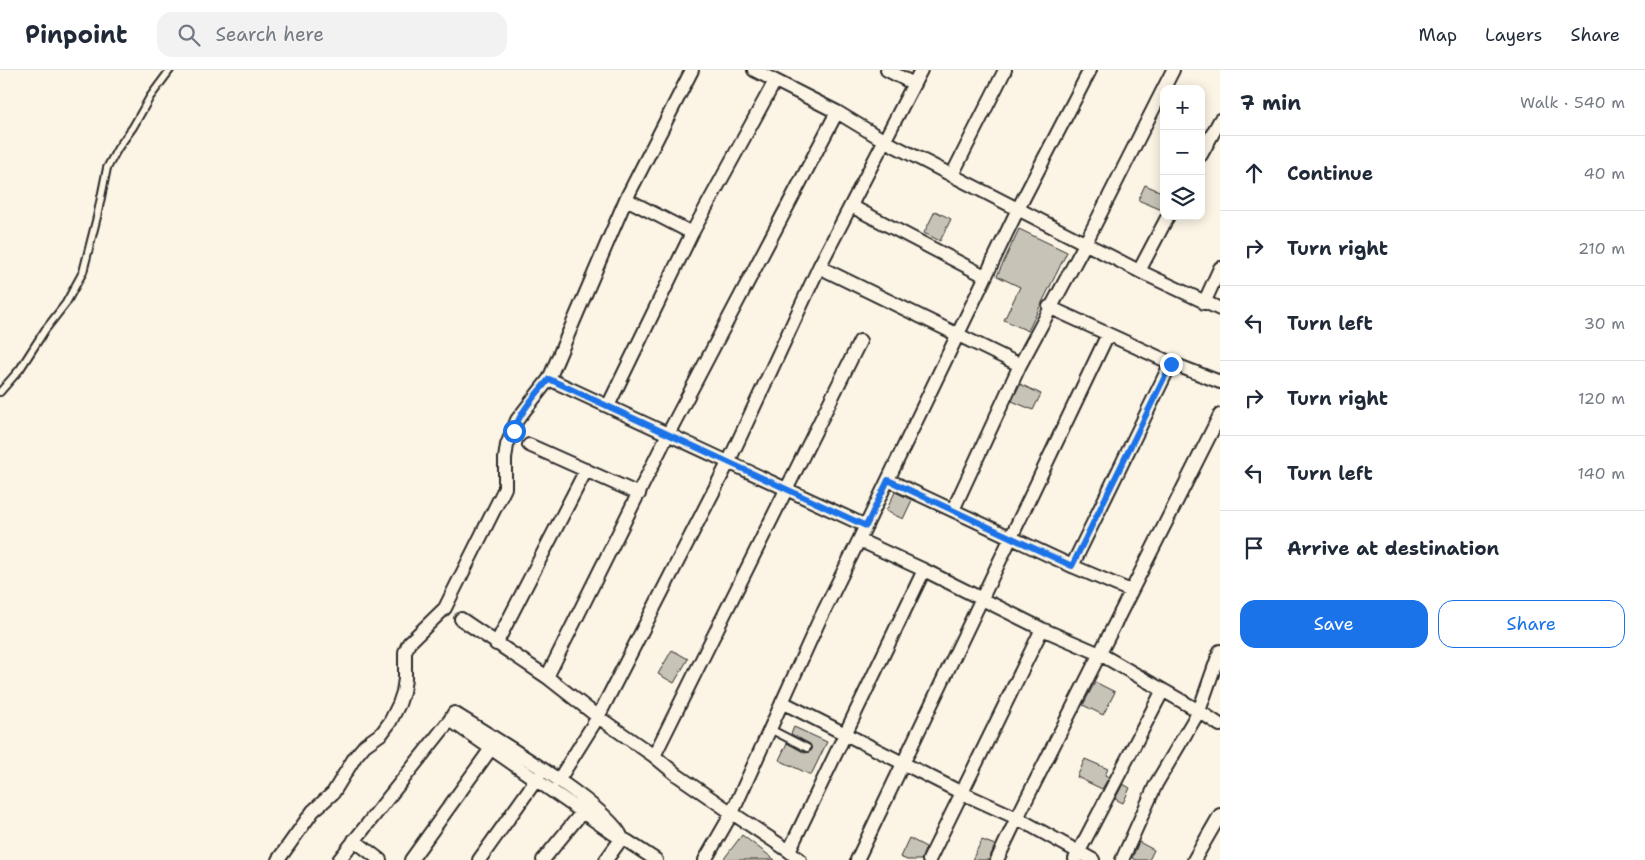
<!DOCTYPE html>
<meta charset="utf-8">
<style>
body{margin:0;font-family:"Shantell Sans",sans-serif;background:#f2f2f3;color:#1f2937}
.controls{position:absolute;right:15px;top:15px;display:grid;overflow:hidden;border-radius:10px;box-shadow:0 2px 12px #0003}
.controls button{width:45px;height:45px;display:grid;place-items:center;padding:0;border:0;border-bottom:1px solid #e0e1e3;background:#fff;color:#1f2937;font:25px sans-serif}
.stop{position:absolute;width:15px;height:15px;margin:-11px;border:4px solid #1a73e8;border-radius:50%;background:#fff}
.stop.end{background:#1a73e8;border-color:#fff;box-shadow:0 1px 5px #0008}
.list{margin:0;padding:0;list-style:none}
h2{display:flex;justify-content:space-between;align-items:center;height:65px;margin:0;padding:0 20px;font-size:21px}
h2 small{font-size:16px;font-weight:400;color:#747a83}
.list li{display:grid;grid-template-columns:32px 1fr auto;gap:15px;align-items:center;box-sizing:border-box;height:75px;padding:0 20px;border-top:1px solid #e0e1e3}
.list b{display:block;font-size:19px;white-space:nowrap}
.list em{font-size:16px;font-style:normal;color:#747a83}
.actions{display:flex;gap:10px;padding:15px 20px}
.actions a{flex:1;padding:11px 0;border:1px solid #1a73e8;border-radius:15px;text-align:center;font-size:18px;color:#1a73e8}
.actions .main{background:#1a73e8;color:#fff}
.icon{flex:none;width:28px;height:28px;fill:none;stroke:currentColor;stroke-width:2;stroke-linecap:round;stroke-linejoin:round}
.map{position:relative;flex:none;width:1220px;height:790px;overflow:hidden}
header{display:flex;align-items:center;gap:30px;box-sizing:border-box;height:70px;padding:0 25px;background:#fff;border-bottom:1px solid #e0e1e3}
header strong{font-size:24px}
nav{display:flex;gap:28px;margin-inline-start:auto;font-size:18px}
.search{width:350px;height:45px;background:#f2f2f3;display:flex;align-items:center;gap:12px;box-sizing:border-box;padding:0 18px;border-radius:15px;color:#747a83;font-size:19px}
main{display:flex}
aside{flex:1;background:#fff}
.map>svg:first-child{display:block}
.building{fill:#c8c3b7;stroke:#2b2b2b}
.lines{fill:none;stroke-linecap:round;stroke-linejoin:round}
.lane-casing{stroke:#2b2b2b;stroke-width:10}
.street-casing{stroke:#2b2b2b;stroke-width:16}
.lane{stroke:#fcf5e5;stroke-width:6}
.street{stroke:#fcf5e5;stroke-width:12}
.route{stroke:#1a73e8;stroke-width:6}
</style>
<header>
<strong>Pinpoint</strong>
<div class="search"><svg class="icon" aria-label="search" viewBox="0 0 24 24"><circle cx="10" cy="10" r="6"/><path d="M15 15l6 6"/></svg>Search here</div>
<nav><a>Map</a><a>Layers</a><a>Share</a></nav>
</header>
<main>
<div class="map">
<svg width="1220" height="790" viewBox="0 0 1220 790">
<rect width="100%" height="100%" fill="#fcf5e5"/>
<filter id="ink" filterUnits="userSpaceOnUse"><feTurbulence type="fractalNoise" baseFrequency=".02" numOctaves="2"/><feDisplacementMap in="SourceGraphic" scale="10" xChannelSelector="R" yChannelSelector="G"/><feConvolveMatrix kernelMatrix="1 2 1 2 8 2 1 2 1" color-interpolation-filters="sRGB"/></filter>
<g filter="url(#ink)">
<path class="building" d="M1145 115 1164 123V135L1162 140 1138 130Z
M935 141 951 149 940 171 924 163Z
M1019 159 1067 182 1028 261 1004 250 1020 217 997 206Z
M1020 314 1041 324 1033 340 1012 331Z
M895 422 912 430 903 449 886 441Z
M672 580 688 589 674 613 658 604Z
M1095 612 1115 622 1103 645 1083 635Z
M794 657 827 672 811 705 779 690 787 673 805 683 809 682 812 680 810 674 791 664Z
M1085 689 1108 699 1105 705 1109 707 1102 719 1077 707Z
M1123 714 1130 718 1123 733 1115 729Z
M742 765 775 790H723Z
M909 768 926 777 921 790H907L900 787Z
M982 770 995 775 989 790H972Z
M1139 772 1154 780 1149 790H1135L1132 788Z"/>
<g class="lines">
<g class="lane-casing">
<path id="lane" d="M0 322 20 299 45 260 66 233 83 202 97 147 107 98 118 78 133 57 150 27 170 0
M770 659 807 678"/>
</g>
<g class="street-casing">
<path id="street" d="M692 0 626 129 549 309 866 456
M754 0 837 42 885 71 1139 201 1220 239
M887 0 914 14
M1201 85 1220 50
M952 105 1005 0
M626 129 692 163
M851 136 985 206
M819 197 1020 295
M1139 201 1168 146
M1204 233 1220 198
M1049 237 1171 293 1220 312
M608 336 692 163 775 11
M529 375 639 424
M888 410 1072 496 1131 521
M953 440 1020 295 1085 174 1173 0
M859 470 924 500 1042 559 1100 584 1199 641 1220 655
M1072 496 1171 293
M461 549 547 607 598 647 654 686 677 705 732 743 789 781 800 790
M496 574 586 400
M547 607 668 364 837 42
M782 632 962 723 1017 748 1093 790
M654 686 860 271
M558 711 598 647 728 393 819 197 921 0
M622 768C610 736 489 665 454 643L450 650 614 764 627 771 656 790
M354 770 380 790
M789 781 924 500
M1075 789 1163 620
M278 790 313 741 333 723 355 687 365 675 382 663 390 652 399 634 403 622 405 609V582L409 573 445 538 505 418V389L507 375 517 350 549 309
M339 790 450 650
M411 790 495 673
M479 790 541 703
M543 790 588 735
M606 790 622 768
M705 790 732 743 818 553 859 470 1018 139 1090 0
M857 790 1108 264
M929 790 1042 559
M997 790 1017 748 1220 345
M1122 790 1156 714 1199 641 1220 581
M1194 790 1220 745"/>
</g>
<use href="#lane" class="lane"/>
<use href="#street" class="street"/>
</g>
</g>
<g class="lines" filter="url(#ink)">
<path class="route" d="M514 361C520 341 536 325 549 309L866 456 888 410 1072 496 1171 294"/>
</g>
</svg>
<div class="controls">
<button>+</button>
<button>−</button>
<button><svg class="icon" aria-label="layers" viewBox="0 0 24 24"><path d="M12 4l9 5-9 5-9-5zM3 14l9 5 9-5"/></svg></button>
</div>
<div class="stop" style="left:514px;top:361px"></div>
<div class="stop end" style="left:1171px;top:294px"></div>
</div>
<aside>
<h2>7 min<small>Walk · 540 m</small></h2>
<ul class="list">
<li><svg class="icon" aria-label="ahead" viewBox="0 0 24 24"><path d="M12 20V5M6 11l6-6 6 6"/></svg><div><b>Continue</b></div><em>40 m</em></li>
<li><svg class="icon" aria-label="right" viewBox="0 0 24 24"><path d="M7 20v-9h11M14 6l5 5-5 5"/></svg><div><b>Turn right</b></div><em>210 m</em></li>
<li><svg class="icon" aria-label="left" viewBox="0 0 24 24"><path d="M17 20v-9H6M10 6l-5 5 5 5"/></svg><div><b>Turn left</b></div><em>30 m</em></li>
<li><svg class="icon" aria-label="right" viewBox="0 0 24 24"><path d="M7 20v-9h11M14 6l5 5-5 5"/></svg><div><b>Turn right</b></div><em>120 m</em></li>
<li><svg class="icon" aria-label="left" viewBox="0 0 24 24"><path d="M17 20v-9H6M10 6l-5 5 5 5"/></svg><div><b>Turn left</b></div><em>140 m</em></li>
<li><svg class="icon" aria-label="arrive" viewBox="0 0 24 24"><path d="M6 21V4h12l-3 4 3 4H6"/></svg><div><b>Arrive at destination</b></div></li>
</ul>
<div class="actions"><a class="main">Save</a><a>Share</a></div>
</aside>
</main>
